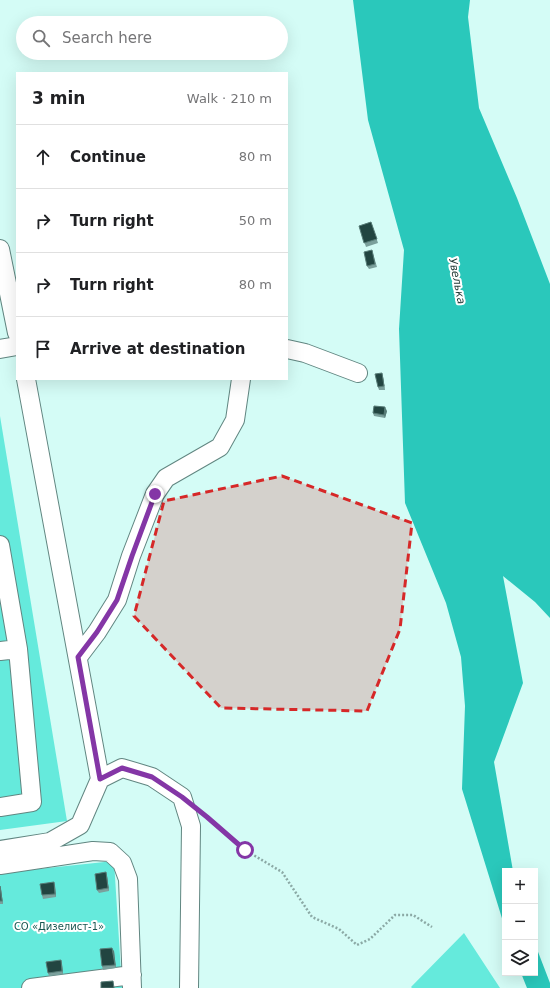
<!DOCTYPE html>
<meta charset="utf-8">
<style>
body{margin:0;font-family:"DejaVu Sans",sans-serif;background:#f2f2f2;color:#202124}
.controls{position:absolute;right:12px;bottom:12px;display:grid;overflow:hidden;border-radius:0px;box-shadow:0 4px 16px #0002}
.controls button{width:36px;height:36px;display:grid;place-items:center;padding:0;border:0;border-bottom:1px solid #e0e0e0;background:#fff;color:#202124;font:20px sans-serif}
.stop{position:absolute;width:12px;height:12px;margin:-9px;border:3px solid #8436a6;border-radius:50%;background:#fff}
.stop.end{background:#8436a6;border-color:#fff;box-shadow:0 1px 4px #0008}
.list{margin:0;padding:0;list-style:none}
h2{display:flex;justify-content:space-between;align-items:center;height:52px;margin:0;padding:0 16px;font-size:17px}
h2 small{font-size:13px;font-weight:400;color:#757577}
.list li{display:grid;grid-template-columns:26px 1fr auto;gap:12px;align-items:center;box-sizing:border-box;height:64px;padding:0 16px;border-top:1px solid #e0e0e0}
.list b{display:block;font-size:15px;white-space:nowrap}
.list em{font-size:13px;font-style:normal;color:#757577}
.icon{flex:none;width:22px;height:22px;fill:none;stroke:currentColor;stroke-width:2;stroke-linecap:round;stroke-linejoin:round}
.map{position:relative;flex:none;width:550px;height:988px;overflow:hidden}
.search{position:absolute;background:#fff;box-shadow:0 4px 16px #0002;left:16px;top:16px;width:272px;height:44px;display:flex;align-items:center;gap:10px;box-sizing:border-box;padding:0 14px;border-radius:22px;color:#757577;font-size:15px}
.panel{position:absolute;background:#fff;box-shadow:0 4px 16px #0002;left:16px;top:72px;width:272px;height:308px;border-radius:0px}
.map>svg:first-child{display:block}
.green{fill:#65eadc}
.water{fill:#2ac8bb}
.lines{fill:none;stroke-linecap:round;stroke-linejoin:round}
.minor-casing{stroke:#618681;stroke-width:20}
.path{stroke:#8ba9a5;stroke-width:2.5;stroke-dasharray:2 2;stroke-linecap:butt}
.minor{stroke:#fff;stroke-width:18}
.wall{fill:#7ba09c}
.shaded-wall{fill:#577c77}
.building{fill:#224541;stroke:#577c77}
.route{stroke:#8436a6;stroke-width:5}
.marked{fill:#d62828;fill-opacity:0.2;stroke:#d62828;stroke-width:3;stroke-dasharray:8 5;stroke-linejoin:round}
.labels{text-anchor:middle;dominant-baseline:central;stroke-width:4;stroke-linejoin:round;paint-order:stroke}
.park-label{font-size:10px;fill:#195650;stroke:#fff}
.water-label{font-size:11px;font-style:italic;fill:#1e3633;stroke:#fff}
</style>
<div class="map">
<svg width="550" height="988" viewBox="0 0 550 988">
<rect width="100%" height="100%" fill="#d4fcf6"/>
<path class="green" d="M0 416 67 821 0 830Z
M114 861 122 988H0V873Z
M464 933 500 988H412L411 987Z"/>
<path class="water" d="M353 0H470L468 17 479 108 517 198 550 284V618L535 602 503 576 523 683 494 762 513 871H505V928L462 789 465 706 461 657 446 603 405 503 399 329 404 250 368 120Z
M535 944 550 983V988H527L521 973H535Z"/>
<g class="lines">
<g class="minor-casing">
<path id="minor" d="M0 249 17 333
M0 349 17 346
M287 349 305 353 358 373
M0 545 18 649 32 802 0 807
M0 651 18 649
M78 657 97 632 117 600 131 556 155 494 166 478 220 447 235 420 241 379
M100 779 122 768 152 777 182 797 191 826 189 988
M0 850 50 842 80 825 100 779 26 379
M0 865 93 851 110 852 122 863 128 879 132 988
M31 988 132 975"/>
</g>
<path class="path" d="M205 815 245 850 282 872 312 917 339 929 357 945 370 939 395 915H413L432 927"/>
<use href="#minor" class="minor"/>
</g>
<path class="wall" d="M371 222 378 243 366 247 359 226Z
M372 250 377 267 369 269 367 266Z
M382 373 383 377 385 390H379L378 387Z
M387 411 385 418 374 416 373 413Z
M106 872 107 876 109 891 99 893 97 890Z
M54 882 55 886 56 897 43 899 42 895Z
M0 886 1 889 3 904H0Z
M114 951 116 968 103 970 102 966Z
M61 960 62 964 63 974 49 976 48 973Z"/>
<path class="shaded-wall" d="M382 373 383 377 385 390 384 386Z
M385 407 387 411 385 418 384 415Z
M106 872 107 876 109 891 108 888Z
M54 882 55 886 56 897 55 894Z
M0 886 1 889 3 904 2 901Z
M112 948 114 951 116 968 115 965Z
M61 960 62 964 63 974 62 971Z"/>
<path class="building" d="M371 222 377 239 364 243 359 226Z
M372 250 375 264 367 266 364 252Z
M382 373 384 386 378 387 375 374Z
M374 406 385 407 384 415 373 413Z
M106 872 108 888 97 890 95 874Z
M54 882 55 894 42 895 40 884Z
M0 886 2 901H0Z
M112 948 115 965 102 966 100 949Z
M61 960 62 971 48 973 46 962Z
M113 981 114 988H101V982Z"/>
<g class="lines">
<path class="route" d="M155 494 132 556 117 600 97 632 78 657 100 779 122 768 152 777 182 797 207 817 245 850"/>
</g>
<path class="marked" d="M282 476 412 523 400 629 367 711 221 708 134 616 164 501Z"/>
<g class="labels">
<g class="park-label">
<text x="59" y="926">СО «Дизелист-1»</text>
</g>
<g class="water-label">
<text transform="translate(457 281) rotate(79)">Увелька</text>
</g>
</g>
</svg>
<div class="controls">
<button>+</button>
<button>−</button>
<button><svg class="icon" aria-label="layers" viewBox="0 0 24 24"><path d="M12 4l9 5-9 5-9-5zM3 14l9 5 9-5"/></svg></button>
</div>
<div class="stop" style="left:245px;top:850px"></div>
<div class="stop end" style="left:155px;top:494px"></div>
<div class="search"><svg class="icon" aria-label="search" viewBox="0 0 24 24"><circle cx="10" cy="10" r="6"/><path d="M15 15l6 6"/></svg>Search here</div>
<section class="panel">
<h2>3 min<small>Walk · 210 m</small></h2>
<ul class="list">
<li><svg class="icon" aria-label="ahead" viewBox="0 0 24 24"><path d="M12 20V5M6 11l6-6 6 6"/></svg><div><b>Continue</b></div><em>80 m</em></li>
<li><svg class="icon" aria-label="right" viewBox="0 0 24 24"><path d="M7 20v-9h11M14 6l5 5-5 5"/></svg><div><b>Turn right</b></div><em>50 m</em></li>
<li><svg class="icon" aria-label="right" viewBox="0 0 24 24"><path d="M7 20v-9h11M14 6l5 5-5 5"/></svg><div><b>Turn right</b></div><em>80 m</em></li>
<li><svg class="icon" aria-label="arrive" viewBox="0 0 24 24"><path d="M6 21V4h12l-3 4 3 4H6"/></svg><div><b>Arrive at destination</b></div></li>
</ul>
</section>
</div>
